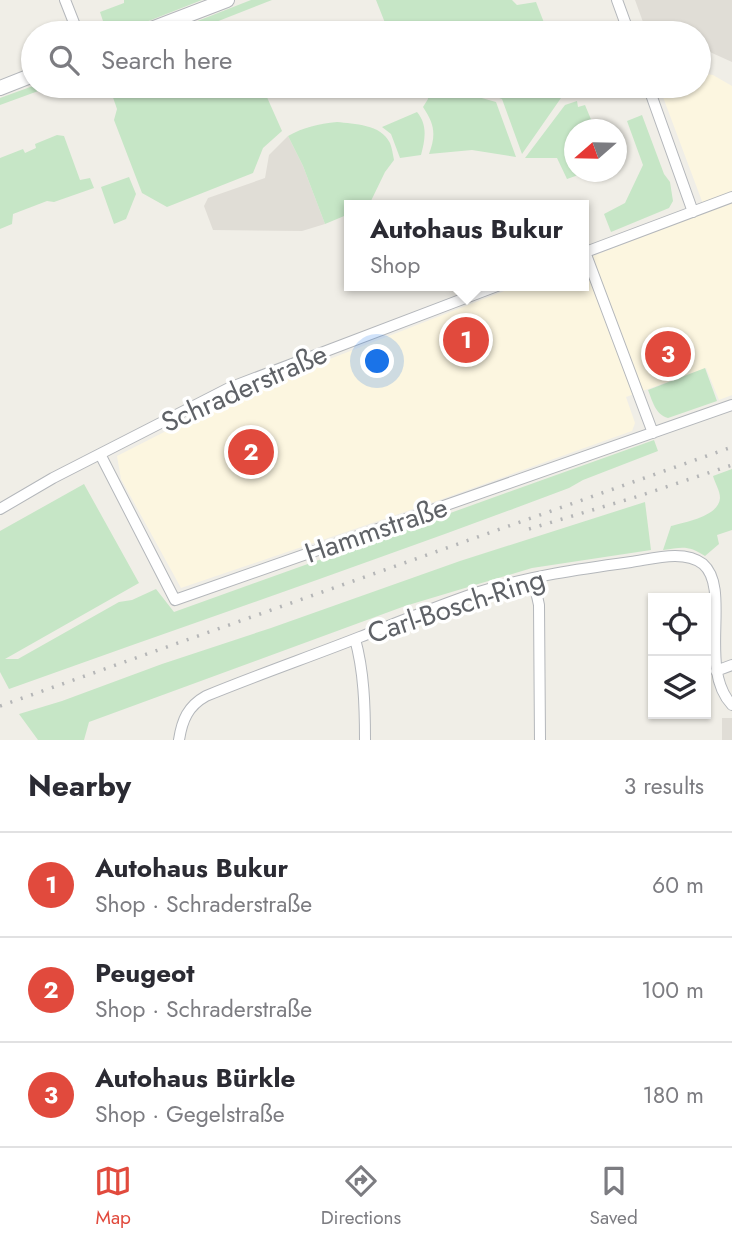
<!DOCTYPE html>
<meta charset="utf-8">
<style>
body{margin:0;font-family:Jost,sans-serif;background:#f7f7f7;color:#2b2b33}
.controls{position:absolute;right:21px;bottom:21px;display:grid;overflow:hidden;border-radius:0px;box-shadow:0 2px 5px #0004}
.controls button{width:63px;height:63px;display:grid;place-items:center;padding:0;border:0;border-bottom:2px solid #e1e1e2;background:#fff;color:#2b2b33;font:35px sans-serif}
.compass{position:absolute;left:564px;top:119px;width:63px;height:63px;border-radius:50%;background:#fff;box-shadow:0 2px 5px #0004;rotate:250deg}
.you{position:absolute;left:378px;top:362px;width:24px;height:24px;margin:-18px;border:5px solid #fff;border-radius:50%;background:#1a73e8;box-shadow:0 0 0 10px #1a73e833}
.badge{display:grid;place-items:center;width:46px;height:46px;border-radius:50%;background:#e14a3d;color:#fff;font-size:23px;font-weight:700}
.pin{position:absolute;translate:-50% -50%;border:4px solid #fff;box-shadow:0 2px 7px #0006}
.popup{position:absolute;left:344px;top:200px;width:245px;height:91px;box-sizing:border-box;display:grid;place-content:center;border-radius:0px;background:#fff;filter:drop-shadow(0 2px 5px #0005);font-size:23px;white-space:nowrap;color:#7c7c81}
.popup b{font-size:26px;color:#2b2b33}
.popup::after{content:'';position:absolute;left:50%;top:100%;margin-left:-14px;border:14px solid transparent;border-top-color:#fff}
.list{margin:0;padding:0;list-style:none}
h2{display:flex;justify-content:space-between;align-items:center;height:91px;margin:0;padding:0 28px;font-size:30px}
h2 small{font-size:23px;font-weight:400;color:#7c7c81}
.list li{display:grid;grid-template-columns:46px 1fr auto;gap:21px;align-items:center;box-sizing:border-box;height:105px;padding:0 28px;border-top:2px solid #e1e1e2}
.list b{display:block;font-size:26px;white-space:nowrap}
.list p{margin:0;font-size:23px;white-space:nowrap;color:#7c7c81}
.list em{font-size:23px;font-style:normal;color:#7c7c81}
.icon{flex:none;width:38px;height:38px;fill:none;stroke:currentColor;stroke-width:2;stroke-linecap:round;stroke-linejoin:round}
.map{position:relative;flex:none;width:732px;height:740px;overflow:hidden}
.search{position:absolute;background:#fff;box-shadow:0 2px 5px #0004;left:21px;right:21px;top:21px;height:77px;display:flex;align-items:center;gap:18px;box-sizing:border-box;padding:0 24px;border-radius:38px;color:#7c7c81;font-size:26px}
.sheet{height:406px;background:#fff}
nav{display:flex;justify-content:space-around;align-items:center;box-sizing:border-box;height:98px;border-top:2px solid #e1e1e2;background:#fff;font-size:19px;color:#7c7c81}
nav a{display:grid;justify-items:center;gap:4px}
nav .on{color:#e14a3d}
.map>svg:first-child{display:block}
.commercial{fill:#fcf6e0}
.education{fill:#e0ddd6}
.green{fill:#c6e6c6}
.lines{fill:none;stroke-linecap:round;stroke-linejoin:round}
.minor-casing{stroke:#b4b7bb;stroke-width:12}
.tertiary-casing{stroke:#b4b7bb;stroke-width:16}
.minor{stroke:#fff;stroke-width:10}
.tertiary{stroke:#fff;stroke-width:14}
.rail{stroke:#b5b6b7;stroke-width:3.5;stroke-dasharray:2 9;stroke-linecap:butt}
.labels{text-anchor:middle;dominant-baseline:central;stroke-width:7;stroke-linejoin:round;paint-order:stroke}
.street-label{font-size:28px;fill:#5f6267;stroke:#fff}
</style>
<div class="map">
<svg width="732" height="740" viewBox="0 0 732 740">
<rect width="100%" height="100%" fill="#f0eee7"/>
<path class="commercial" d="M699 73 713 75 732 86V395L719 400 706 368 626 397 635 423 632 431 428 504 181 588 121 479 117 456 235 396 517 286H583V260L706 212 660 89 669 86H699Z"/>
<path class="education" d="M635 0H732V62L701 48 699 49V33H647Z
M288 136 303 166 325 224 302 231 213 230 204 206 208 198 265 178 269 155Z
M722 718H732V740H722Z"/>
<path class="green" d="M124 0H202L118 33H107L100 12 124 3Z
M251 0H272L188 33H167Z
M376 0H512L517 5 536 2 548 33H411L410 32 389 33Z
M33 86H52L0 105V98Z
M109 86H262L282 131 263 148 253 173 167 207 142 193 114 120 117 109Z
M426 86H439L496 102 516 157 472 150 429 154C436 135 435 125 423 107L428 99Z
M464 86H567L570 94 561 98 522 154 502 99Z
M577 101 578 107 585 105 595 129 574 130V172H587L567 179 557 158H525L565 105Z
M417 112C428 125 425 140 421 155L400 158 391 134 382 127Z
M642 115 664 174 670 182 673 201 669 208 611 232 604 214 625 203 643 165 627 121Z
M337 122C354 124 381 124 390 143 392 148 393 155 394 160L385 172 369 205H349V214L325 224 303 166 288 136C304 127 318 124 337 122Z
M57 135 64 136 80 180 90 178 94 188 54 202 47 201 13 214 12 224 0 229V158L23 149 25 153 36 148 35 144Z
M129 177 136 194 126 219 114 224 101 187Z
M705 368 717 401 668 418C655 414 653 402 648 390Z
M654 440 658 451 583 480 569 488C384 558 196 622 9 689L0 672V531L84 484 139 583 5 659H18L119 602 132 600 156 589 174 612Z
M732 469V530L717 535 719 544 705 556C689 545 682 547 663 550L671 526C686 522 719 516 720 498 720 491 715 483 713 476Z
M645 502 651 550 532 568 405 606 89 722 84 740H38L19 714 62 701 162 664 271 628 460 561Z"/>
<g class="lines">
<g class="minor-casing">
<path id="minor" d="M65 0 78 33
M617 0 629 33
M648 86 693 212
M585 252 653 433
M583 253 732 197
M100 454 175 600 732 405
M0 509 53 478 229 388 497 286
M533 578 539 605 540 740
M355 639C364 671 365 707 365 740
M716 671 732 665
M179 740C182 720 188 706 206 696 257 675 309 657 360 637 400 622 439 605 479 592 529 576 580 569 631 562 652 559 684 549 703 564 732 589 697 668 732 705"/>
</g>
<g class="tertiary-casing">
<path id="tertiary" d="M141 33 227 0
M0 88 33 75"/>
</g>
<use href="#minor" class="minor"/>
<use href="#tertiary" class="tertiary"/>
<path class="rail" d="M529 529 639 496 732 465
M0 706 732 447"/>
</g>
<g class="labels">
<g class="street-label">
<text transform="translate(244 388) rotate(-24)">Schraderstraße</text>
<text transform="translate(376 530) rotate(-19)">Hammstraße</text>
<text transform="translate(456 606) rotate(-18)">Carl-Bosch-Ring</text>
</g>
</g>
</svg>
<div class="controls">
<button><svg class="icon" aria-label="locate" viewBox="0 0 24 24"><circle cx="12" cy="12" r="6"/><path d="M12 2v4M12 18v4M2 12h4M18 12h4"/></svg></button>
<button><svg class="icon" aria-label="layers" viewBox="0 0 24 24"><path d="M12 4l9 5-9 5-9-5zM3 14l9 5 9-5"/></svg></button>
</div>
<svg class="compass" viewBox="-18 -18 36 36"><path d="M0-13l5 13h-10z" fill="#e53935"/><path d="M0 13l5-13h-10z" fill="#7c7c81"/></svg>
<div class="you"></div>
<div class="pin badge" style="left:466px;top:340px">1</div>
<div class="popup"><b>Autohaus Bukur</b>Shop</div>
<div class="pin badge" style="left:251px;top:452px">2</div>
<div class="pin badge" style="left:668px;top:354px">3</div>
<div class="search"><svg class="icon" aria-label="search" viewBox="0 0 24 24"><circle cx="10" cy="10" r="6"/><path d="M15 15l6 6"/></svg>Search here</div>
</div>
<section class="sheet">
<h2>Nearby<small>3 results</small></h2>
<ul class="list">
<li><span class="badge">1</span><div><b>Autohaus Bukur</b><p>Shop · Schraderstraße</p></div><em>60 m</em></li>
<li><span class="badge">2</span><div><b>Peugeot</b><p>Shop · Schraderstraße</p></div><em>100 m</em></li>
<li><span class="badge">3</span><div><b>Autohaus Bürkle</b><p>Shop · Gegelstraße</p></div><em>180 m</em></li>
</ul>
</section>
<nav>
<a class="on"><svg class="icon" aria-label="map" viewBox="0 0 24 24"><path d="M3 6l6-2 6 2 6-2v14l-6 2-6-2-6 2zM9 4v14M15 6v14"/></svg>Map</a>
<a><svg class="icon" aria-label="directions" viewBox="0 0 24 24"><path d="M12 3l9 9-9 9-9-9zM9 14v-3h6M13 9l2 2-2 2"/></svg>Directions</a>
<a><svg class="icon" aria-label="saved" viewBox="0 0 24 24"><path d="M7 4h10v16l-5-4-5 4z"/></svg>Saved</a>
</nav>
